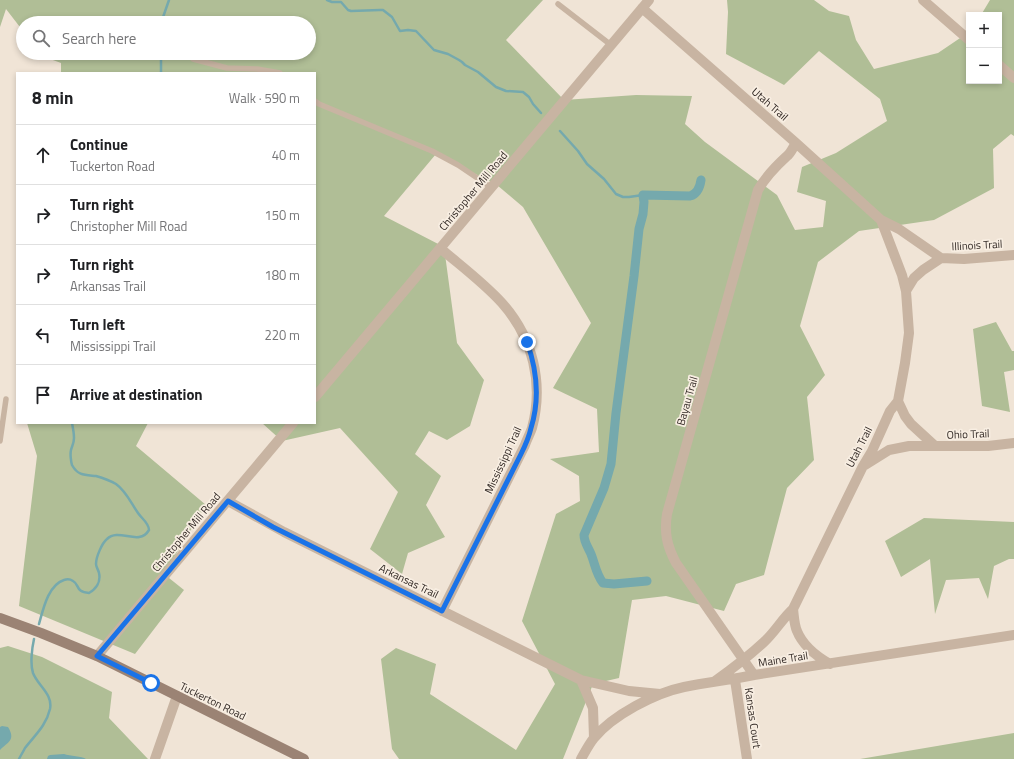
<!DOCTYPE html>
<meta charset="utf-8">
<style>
body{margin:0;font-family:"Titillium Web",sans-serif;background:#f6f6f6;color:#202124}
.controls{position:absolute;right:12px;top:12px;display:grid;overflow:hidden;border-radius:0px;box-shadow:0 2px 6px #0003}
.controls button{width:36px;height:36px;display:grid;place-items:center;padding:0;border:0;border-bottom:1px solid #e0e0e0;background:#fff;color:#202124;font:20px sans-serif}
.stop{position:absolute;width:12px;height:12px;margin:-9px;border:3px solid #1a73e8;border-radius:50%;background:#fff}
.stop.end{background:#1a73e8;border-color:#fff;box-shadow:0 1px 4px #0008}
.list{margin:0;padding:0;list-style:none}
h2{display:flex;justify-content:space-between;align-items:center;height:52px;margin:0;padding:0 16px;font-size:17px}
h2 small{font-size:13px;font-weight:400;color:#757577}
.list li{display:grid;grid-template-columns:26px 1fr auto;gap:12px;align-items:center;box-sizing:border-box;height:60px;padding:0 16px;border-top:1px solid #e0e0e0}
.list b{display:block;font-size:15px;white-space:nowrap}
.list p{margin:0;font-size:13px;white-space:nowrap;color:#757577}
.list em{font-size:13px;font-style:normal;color:#757577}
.icon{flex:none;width:22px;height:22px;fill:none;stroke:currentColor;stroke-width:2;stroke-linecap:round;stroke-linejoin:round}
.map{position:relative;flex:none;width:1014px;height:759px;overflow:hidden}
.search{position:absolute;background:#fff;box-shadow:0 2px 6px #0003;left:16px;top:16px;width:300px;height:44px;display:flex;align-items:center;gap:10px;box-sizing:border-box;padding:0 14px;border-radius:22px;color:#757577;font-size:15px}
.panel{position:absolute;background:#fff;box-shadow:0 2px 6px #0003;left:16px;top:72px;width:300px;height:352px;border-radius:0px}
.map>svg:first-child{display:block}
.green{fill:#b0be96}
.water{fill:#75a9ad}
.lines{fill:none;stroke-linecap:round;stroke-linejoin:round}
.stream{stroke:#75a9ad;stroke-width:2.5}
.canal{stroke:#75a9ad;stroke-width:9}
.lane{stroke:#c8b4a2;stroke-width:5.5}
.street{stroke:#c8b4a2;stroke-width:10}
.secondary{stroke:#9b8374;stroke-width:10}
.route{stroke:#1a73e8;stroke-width:5}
.labels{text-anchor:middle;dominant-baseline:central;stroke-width:3.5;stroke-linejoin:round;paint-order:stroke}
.street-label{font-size:11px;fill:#322925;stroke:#f8eee2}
</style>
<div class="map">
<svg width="1014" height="759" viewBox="0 0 1014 759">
<rect width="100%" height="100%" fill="#f0e4d6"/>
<path class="green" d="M0 0H543L506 40 564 100 636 95 692 96 685 124 705 142 777 195 795 230 823 227 826 201 797 192 802 167 836 153 887 121 880 99 819 51 784 85 773 79 726 54 728 12 727 0H814L829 11 849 16 856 40 874 69 938 53 969 32V81H999V15H981L990 0H1014V136L1011 134 993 149 994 188 934 220 859 231 818 262 800 326 825 375 807 397 814 460 787 488 764 575 736 584 724 611 666 596 632 600 619 678 593 684 563 759H399L392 749 381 659 396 648 436 664 430 694 516 750 555 684 522 621 556 514 580 501 579 476 550 459 599 452 597 409 553 388 591 323 523 207 497 185 436 154 384 216 444 247 457 343 484 380 470 426 447 440 429 431 415 454 441 476 426 505 445 537 408 553 402 574 370 549 398 492 340 428 282 441 262 423H315V73H61V63L42 56 39 53H309V23H23V31L6 9 0 27Z
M996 322 1012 351H1014V370L1004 372 1010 412 982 406 973 329Z
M27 423H148L136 446 206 505 164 574 184 590 135 654 19 606 37 456Z
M924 518 1014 522V559H1009L994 566 988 599 979 578 946 580 935 614 930 559 901 577 885 541Z
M8 646 42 657 112 692 109 718 148 759H0V648Z
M1014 733V759H860Z"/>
<path class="water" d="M2 726 8 727C16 740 8 742 0 750V727Z
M64 754C70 756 82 756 86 759H47L48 756 50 755Z"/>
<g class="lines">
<path class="stream" d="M327 0 332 2H341L348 10 351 11 380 10H383L392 17 400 31 408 30 416 31 434 50 448 54 459 60 462 62 465 65 478 72 496 87 506 91 523 92 529 97 533 104 541 113
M161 23 169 0
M161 53V73
M560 131 578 151 587 164 604 179 616 194 623 197H629L643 195
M39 624C43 610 48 585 64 580 67 579 70 579 73 581 80 585 75 592 89 593 96 589 101 582 99 573 98 569 96 567 96 564 96 557 102 543 107 539 119 527 139 547 149 530 149 523 142 519 138 513 131 503 126 491 116 484 109 480 103 478 96 476 85 475 78 476 72 465 71 462 70 454 71 450 72 446 74 443 74 438 74 433 73 428 72 423
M19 759C21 755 23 752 25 748 35 735 46 726 50 709 53 694 38 686 33 673 30 664 32 648 34 639"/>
<path class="canal" d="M647 581 614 584 603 583C596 574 595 564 591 554 588 547 584 542 584 535L604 488 611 464 616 413 634 276 639 229 643 214 644 202 643 195 690 196C697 194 700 187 701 180"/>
<path class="lane" d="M558 4 611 45
M193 59 227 68 257 69 280 73
M315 101 319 104 432 151 458 165 492 188
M0 441 6 399"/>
<path class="street" d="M923 0 969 40
M642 8 796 143 881 220 902 275 906 291 909 333 905 363 898 401 890 411 872 451 863 466 793 609C782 619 775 632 764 642 749 656 732 669 715 681
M999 65 1014 78
M881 220 899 229 941 258
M440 248C461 266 484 283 502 303 533 338 544 383 532 428 530 434 527 439 525 445L442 611
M906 291 914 278 923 270 941 258 964 259 1014 255
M315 397 649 0
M898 401 905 416 911 424 935 446H988L1014 443
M865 465 889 450 909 446H935
M228 501 284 532 581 680
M793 609C794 616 794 624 797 631 803 646 816 656 830 664
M97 656 293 423
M754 675 676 563C667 546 664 533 667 514L758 190C766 176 776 166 787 156 791 153 793 147 796 143
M735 680 747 759
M594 738 593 708 581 680 629 691 660 694
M155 759 177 696
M581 759C585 752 589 744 594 738 613 715 655 693 684 687 707 682 731 680 754 675L1014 635"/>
<path class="secondary" d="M0 618 41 633 97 656 304 759"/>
</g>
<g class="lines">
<path class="route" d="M151 683 97 656 228 501 273 527 442 611 521 454C525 446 529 437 531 428 540 399 537 370 527 342"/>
</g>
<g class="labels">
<g class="street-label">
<text transform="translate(770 104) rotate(41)">Utah Trail</text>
<text transform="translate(473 191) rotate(-50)">Christopher Mill Road</text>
<text transform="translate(977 245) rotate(-3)">Illinois Trail</text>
<text transform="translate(687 401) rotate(-74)">Bayau Trail</text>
<text transform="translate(968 434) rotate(-2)">Ohio Trail</text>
<text transform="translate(859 447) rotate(-63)">Utah Trail</text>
<text transform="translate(503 460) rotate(-65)">Mississippi Trail</text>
<text transform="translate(186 532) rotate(-50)">Christopher Mill Road</text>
<text transform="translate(409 581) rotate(26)">Arkansas Trail</text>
<text transform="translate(783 659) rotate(-9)">Maine Trail</text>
<text transform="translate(213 701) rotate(26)">Tuckerton Road</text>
<text transform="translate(753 718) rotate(82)">Kansas Court</text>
</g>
</g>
</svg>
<div class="controls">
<button>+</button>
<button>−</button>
</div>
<div class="stop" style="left:151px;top:683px"></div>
<div class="stop end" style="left:527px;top:342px"></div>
<div class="search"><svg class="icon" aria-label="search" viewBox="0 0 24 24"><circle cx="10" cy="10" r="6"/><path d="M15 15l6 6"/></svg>Search here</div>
<section class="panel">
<h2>8 min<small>Walk · 590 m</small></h2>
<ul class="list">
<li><svg class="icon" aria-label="ahead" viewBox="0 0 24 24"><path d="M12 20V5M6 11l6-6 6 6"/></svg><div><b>Continue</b><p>Tuckerton Road</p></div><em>40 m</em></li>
<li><svg class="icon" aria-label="right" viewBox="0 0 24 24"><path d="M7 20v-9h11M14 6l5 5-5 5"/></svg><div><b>Turn right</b><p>Christopher Mill Road</p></div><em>150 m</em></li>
<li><svg class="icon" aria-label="right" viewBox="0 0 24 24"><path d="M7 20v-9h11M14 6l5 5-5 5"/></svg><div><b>Turn right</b><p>Arkansas Trail</p></div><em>180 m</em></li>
<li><svg class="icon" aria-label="left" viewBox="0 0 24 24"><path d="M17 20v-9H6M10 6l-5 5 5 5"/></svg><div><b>Turn left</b><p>Mississippi Trail</p></div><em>220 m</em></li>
<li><svg class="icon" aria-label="arrive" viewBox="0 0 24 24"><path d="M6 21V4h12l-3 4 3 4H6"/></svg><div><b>Arrive at destination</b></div></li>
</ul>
</section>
</div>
